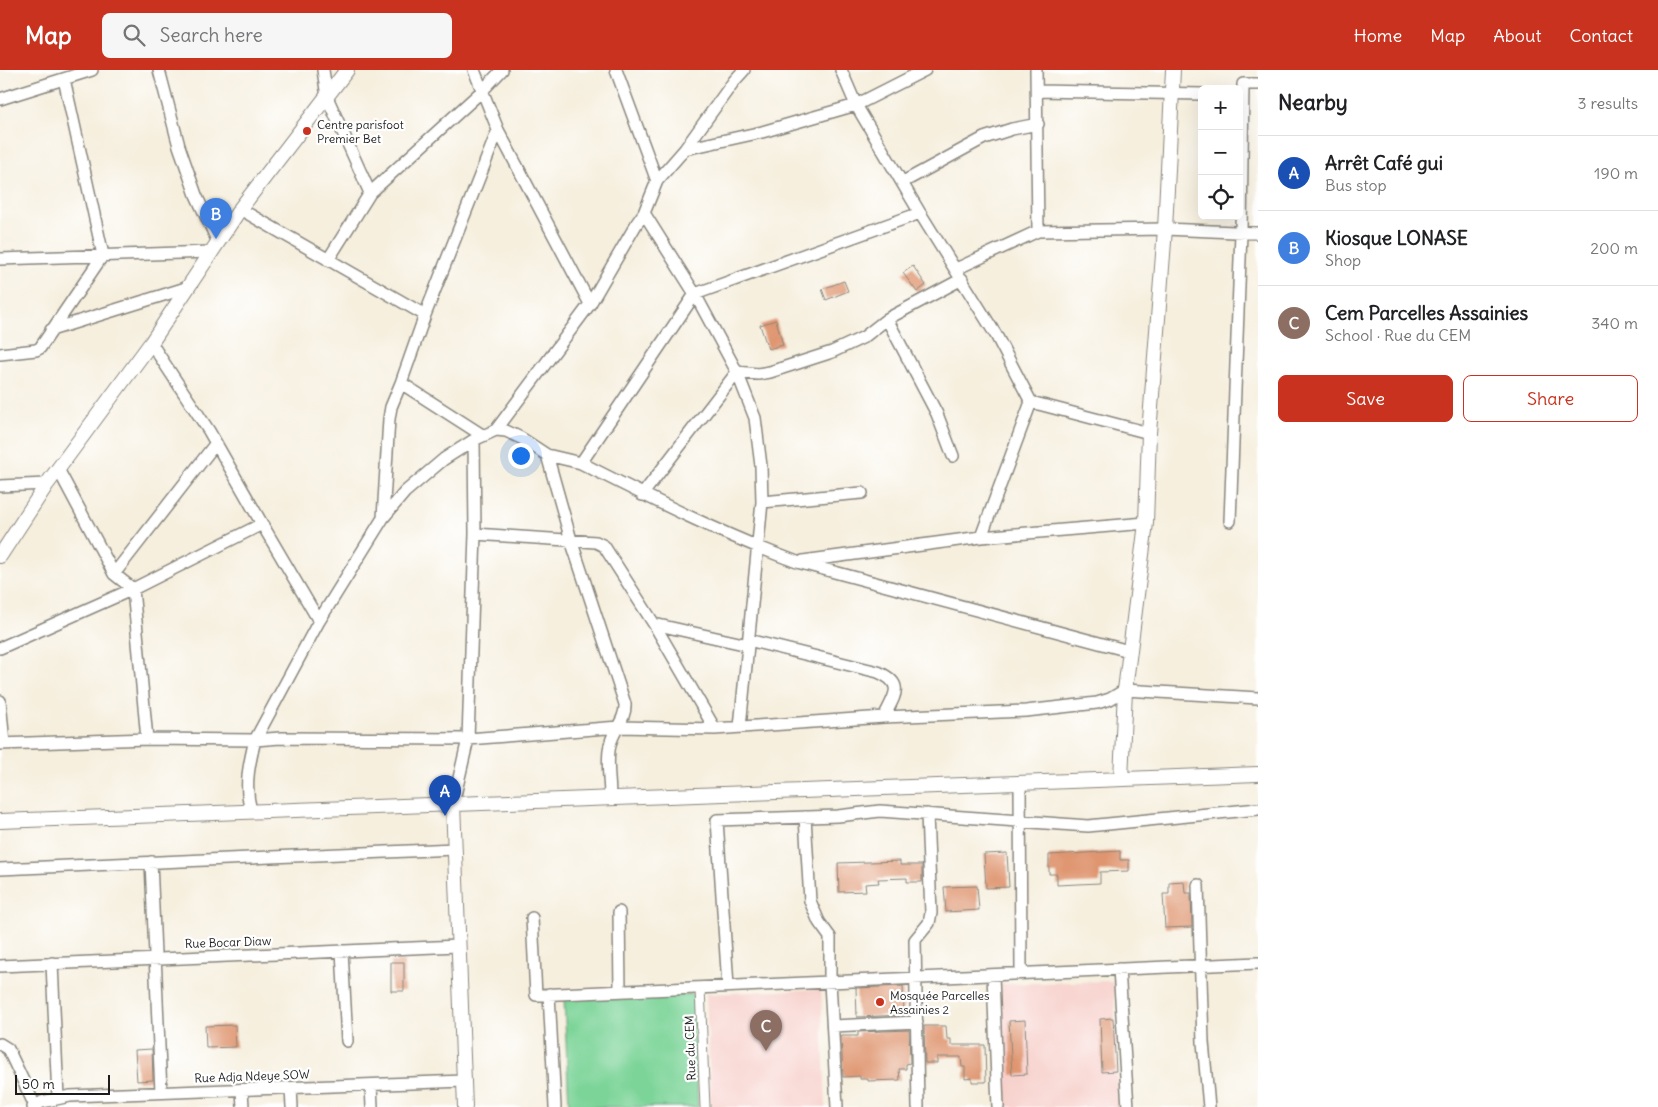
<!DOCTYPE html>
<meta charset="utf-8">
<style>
body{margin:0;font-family:Delius,sans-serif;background:#f6f6f6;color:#202124}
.controls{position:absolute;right:15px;top:15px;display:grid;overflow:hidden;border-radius:8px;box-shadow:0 5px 20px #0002}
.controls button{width:45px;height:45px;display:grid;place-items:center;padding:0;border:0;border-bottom:1px solid #e0e0e0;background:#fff;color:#202124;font:25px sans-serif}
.scale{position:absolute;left:15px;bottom:12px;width:95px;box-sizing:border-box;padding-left:5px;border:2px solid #1c1c1c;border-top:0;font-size:14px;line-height:18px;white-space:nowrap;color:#1c1c1c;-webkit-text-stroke:4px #fff;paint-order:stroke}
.you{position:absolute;left:520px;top:385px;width:18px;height:18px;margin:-12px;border:4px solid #fff;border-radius:50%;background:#1a73e8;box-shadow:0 0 0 8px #1a73e833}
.badge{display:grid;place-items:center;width:32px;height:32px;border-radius:50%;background:#c8321e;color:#fff;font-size:16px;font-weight:700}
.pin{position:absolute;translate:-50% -41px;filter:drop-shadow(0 1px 2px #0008)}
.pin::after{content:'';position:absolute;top:26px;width:18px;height:15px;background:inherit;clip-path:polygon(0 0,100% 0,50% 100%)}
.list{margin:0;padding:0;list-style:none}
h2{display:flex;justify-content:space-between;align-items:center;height:65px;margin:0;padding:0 20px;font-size:21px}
h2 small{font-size:16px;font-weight:400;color:#757577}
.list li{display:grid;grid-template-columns:32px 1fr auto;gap:15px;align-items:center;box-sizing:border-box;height:75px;padding:0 20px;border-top:1px solid #e0e0e0}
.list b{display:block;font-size:19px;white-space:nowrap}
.list p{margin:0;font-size:16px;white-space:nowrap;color:#757577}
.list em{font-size:16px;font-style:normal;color:#757577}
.actions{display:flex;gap:10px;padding:15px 20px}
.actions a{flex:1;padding:11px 0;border:1px solid #c8321e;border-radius:8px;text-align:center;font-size:18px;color:#c8321e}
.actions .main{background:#c8321e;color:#fff}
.icon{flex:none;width:28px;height:28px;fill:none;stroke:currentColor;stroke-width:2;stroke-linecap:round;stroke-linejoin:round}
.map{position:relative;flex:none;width:1258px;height:1037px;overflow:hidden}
header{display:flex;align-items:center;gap:30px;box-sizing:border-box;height:70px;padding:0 25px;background:#c8321e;color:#fff}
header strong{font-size:24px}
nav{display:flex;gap:28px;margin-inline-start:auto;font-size:18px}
.search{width:350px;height:45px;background:#f6f6f6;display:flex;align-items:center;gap:12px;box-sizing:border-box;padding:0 18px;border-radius:8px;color:#757577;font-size:19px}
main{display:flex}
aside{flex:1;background:#fff}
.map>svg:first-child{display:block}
.built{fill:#f7d0cb}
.green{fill:#7dd499;stroke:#4c785a}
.building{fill:#df9570}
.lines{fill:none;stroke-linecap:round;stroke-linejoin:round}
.pedestrian-casing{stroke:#89867d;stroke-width:11}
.minor-casing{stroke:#89867d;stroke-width:14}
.tertiary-casing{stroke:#89867d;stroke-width:16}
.pedestrian{stroke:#fff;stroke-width:9}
.minor{stroke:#fff;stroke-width:11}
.tertiary{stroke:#fff;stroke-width:14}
.poi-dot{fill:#c8321e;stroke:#fff;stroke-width:2}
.labels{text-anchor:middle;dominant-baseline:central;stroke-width:4.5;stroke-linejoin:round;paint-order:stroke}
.poi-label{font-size:12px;fill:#1c1c1c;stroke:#fff;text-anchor:start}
.street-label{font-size:12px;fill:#1c1c1c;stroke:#fff}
</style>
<header>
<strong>Map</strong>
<div class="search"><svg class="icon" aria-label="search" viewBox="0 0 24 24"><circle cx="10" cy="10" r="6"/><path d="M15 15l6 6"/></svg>Search here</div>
<nav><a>Home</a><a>Map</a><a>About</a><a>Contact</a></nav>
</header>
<main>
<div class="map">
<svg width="1258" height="1037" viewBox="0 0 1258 1037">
<rect width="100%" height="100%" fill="#fff"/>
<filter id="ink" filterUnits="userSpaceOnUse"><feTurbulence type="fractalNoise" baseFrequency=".02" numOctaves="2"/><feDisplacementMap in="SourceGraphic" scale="10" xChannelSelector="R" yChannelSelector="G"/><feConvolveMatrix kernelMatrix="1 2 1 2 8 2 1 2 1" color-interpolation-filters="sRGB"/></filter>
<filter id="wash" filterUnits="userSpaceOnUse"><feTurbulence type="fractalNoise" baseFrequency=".0096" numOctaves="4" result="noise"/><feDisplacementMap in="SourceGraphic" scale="20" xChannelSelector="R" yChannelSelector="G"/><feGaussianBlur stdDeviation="1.12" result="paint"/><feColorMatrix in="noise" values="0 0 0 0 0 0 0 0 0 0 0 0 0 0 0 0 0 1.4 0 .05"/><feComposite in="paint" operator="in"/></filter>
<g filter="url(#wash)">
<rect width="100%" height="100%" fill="#f6efde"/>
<path class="built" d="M1114 911 1118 1037H1004L1000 914Z
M821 919 826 1037H711L706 924Z"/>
<path class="green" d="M693 924 698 1037H569L564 929Z"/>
<g id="blocks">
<path class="building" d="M913 196 926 215 917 222 903 203Z
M844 211 848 221 826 230 822 219Z
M776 250 783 275 768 279 760 255Z
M1120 781V790H1129V801L1100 802V813L1057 815V804H1049V785Z
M1007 783 1009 817 986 818 984 784Z
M900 791V795H922V812H907V808L878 809 879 813 865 814 866 821 839 822 838 793Z
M1184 811 1185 823H1191L1192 857 1165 858 1163 824H1169V812Z
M977 816 979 840 946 842 944 817Z
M391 892H404V921H391Z
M903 916 904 945 857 947 856 918Z
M1113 948 1116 1001 1102 1002 1100 949Z
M1025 950 1027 1004 1012 1005 1009 951Z
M235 955 236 977 206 978 205 956Z
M924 956H946L947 969H951V975H985L986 1012H972V1008L965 1009V997H962L961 987H937V993H925Z
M909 960 910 993 906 994V999H899L900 1010 868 1011V1009H860V1006L843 1007 841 966H858V962Z
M152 979 153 1010 137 1011 135 980Z"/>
</g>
</g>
<g filter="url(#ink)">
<use href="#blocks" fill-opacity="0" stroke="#89867d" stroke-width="1"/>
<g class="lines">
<g class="pedestrian-casing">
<path id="pedestrian" d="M700 918 705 1037"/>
</g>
<g class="minor-casing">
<path id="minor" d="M159 0 179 76 196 125 218 172
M323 0 327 27 370 123
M841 0 856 35 925 0
M1036 0 1038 161
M1037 21 1202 24
M0 29 92 0
M498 60 590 234
M657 111 685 79 734 11 744 0
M903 112 984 68 1012 59 1038 54
M240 139 425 245 401 313 482 365
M644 143 695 224 737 302 755 348 761 396 762 432 740 657
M920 143 996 265 1031 332 981 467
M0 189 210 182
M328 190 370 123 482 21 502 0
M956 199 1038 161 1165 159 1258 163
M425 245 498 60 474 0
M887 249 937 344 953 386
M51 260 186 218
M151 273 209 361 262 454
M0 284 36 280 40 278 103 185 64 9
M1031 332 1149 363
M496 360 590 234 637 153 644 143 657 111 616 0
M547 385 571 470 625 634C626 650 613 660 610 675 606 691 610 710 610 727
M581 393C652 429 723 465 797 492L1129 581
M0 416 47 414
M642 425 737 302 758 304 770 302 832 282 864 267 887 249 962 209
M762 432 862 423
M383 448 389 349 391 337 401 313
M1230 451 1241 163 1243 14H1258
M475 464 596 472 604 476 654 554 715 659
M803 491 981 467 1146 453
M114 504 216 373
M654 554 748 575
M748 570 878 602C906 614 894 626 884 647
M0 578 133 519 262 454 319 551
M0 631 4 674
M147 669 255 670 319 551 383 448 405 422 444 389 474 370 496 360 506 361 521 368 547 385 581 393 695 224 920 143 856 35 762 62 685 79
M0 674 147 669 133 519 114 504 58 399
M1020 712 1021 903
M453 734 468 669 475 464 474 370
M251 741C244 716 249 694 255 670L280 668 468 669 619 657 715 659 884 647 1026 641 1097 633 1110 629 1125 620 1258 628
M805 747 810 831 819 852 830 867V912L837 1037
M151 792 161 1022
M0 799 455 779
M1198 815 1203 972 1209 1037
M619 842 620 921
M532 848 536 925 1258 893
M342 881 347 971
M52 893 58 1028
M0 896 458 876
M1119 899 1128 1037
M993 905 998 1037
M728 916 717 750 838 746 880 741 1088 756 1258 739
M549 924 555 1037
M833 956 917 952
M0 974 8 979 35 1036
M371 1015 372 1037
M291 1018 292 1037
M242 1020 243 1037
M33 1037 42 1032 70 1026 464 1011
M918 1037 915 870 929 853 931 843 927 744"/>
</g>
<g class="tertiary-casing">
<path id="tertiary" d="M0 486 47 414 151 273 240 139 347 0
M1121 709 1125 620 1146 453 1149 363 1165 159 1173 0
M453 734 465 1037
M0 751 1258 704"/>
</g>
<use href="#pedestrian" class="pedestrian"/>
<use href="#minor" class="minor"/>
<use href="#tertiary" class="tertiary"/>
</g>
</g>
<g class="poi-dot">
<circle cx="307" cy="61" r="5"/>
<circle cx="880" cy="932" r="5"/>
</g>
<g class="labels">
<g class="poi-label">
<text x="317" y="54">Centre parisfoot<tspan x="317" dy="14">Premier Bet</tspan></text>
<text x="890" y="925">Mosquée Parcelles<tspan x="890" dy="14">Assainies 2</tspan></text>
</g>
<g class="street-label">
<text transform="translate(228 872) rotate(-2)">Rue Bocar Diaw</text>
<text transform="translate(690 978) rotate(-92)">Rue du CEM</text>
<text transform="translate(252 1006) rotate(-2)">Rue Adja Ndeye SOW</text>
</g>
</g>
</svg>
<div class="controls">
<button>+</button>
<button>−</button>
<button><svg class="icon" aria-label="locate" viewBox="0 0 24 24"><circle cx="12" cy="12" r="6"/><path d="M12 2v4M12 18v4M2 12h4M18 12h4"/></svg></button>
</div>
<div class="scale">50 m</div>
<div class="you"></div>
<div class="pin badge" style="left:445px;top:746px;background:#1a4fb4">A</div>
<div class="pin badge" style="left:216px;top:169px;background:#3f7fe0">B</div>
<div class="pin badge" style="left:766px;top:981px;background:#8d6e63">C</div>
</div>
<aside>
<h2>Nearby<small>3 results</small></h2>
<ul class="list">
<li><span class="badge" style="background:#1a4fb4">A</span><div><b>Arrêt Café gui</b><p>Bus stop</p></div><em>190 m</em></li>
<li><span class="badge" style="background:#3f7fe0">B</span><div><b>Kiosque LONASE</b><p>Shop</p></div><em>200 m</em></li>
<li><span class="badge" style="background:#8d6e63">C</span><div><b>Cem Parcelles Assainies</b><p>School · Rue du CEM</p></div><em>340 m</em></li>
</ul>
<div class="actions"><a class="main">Save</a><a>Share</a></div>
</aside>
</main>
